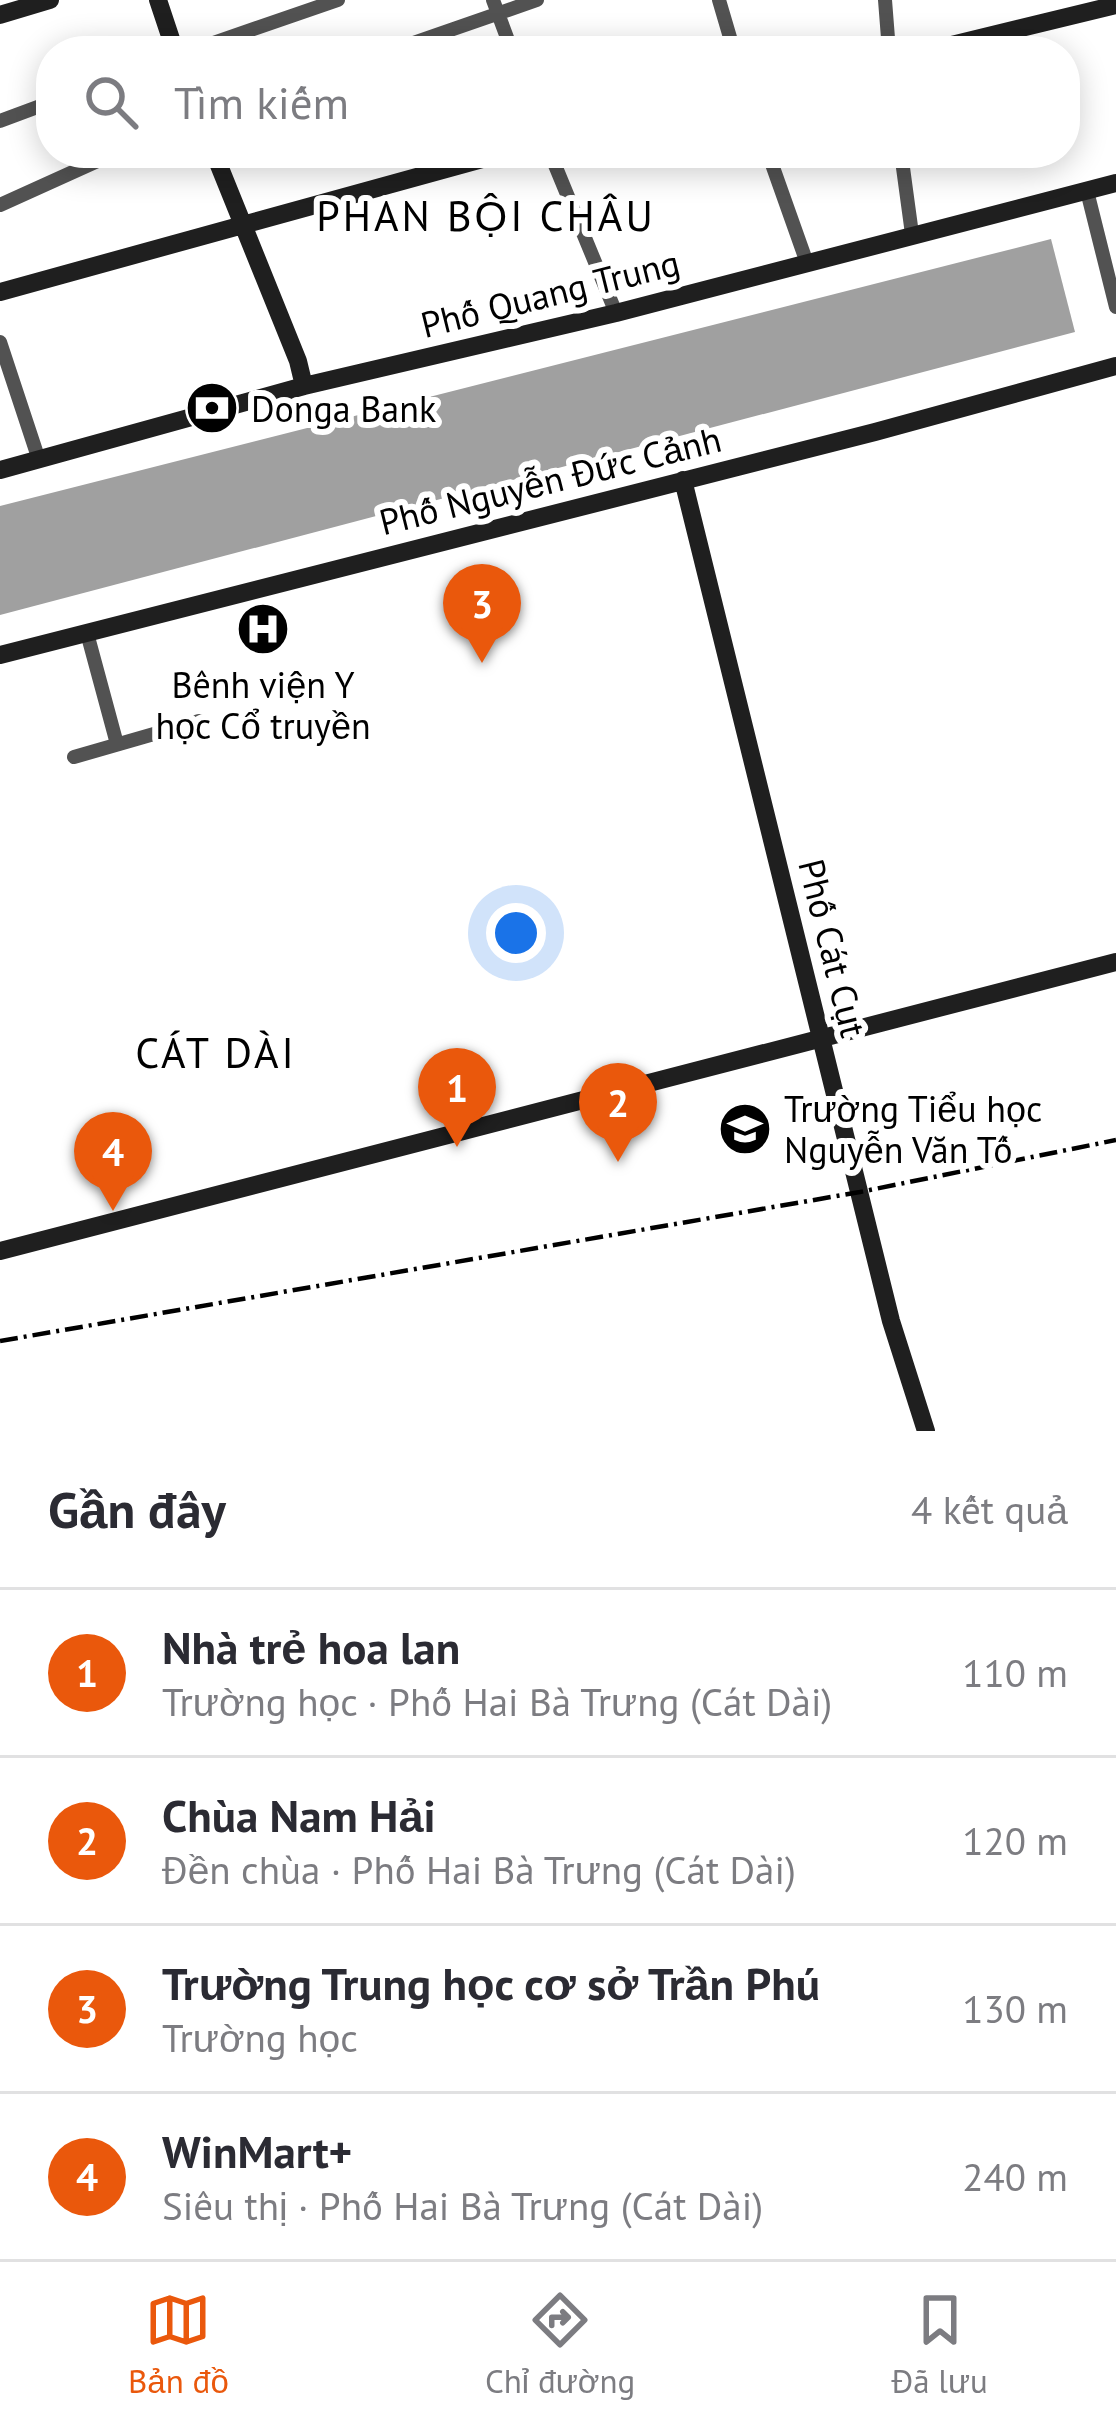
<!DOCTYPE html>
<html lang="vi">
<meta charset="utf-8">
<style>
body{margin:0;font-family:"PT Sans",sans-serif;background:#f2f2f3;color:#2b2b33}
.you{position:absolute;left:516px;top:933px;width:42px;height:42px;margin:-30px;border:9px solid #fff;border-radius:50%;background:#1a73e8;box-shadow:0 0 0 18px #1a73e833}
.badge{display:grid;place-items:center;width:78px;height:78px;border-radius:50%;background:#ea580c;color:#fff;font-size:39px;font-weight:700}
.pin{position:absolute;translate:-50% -99px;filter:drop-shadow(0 3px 6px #0008)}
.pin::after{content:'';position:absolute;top:63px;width:42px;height:36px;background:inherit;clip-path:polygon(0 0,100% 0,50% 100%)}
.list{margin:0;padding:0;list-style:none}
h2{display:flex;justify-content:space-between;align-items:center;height:156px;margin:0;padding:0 48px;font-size:51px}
h2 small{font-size:39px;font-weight:400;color:#7c7c81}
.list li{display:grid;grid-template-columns:78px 1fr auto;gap:36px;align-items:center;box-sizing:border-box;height:168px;padding:0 48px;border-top:3px solid #e1e1e2}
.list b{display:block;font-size:45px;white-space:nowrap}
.list p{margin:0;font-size:39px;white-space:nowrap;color:#7c7c81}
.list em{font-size:39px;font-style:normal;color:#7c7c81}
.icon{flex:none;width:66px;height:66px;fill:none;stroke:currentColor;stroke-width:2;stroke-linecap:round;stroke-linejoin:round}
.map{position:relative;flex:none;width:1116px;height:1431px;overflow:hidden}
.search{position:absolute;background:#fff;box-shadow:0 6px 30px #0003;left:36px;right:36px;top:36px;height:132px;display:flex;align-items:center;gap:30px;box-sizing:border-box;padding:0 42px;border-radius:48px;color:#7c7c81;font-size:45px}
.sheet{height:828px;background:#fff}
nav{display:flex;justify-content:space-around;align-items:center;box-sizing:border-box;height:168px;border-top:3px solid #e1e1e2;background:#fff;font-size:33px;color:#7c7c81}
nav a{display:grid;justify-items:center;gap:6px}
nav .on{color:#ea580c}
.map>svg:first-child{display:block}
.water{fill:#a0a0a0}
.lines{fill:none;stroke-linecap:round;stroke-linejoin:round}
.street{stroke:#525252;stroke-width:14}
.secondary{stroke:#1f1f1f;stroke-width:18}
.rail{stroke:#000;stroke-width:4.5;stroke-dasharray:18 6 3 6;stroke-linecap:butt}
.labels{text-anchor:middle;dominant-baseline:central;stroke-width:12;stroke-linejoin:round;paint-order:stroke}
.street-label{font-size:36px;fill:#000;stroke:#fff}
.poi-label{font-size:36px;fill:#000;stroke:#fff;text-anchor:start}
.quarter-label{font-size:42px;letter-spacing:3px;fill:#000;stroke:#fff}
</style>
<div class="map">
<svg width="1116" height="1431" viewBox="0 0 1116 1431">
<rect width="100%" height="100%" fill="#fff"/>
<path class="water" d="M1051 239 1075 332 0 615V506Z"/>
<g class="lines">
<path class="street" d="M493 0 512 51
M719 0 734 51
M885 0 889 51
M190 51 338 0
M390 51 537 0
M0 121 51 102
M550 153 616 313
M768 153 807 263
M901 153 912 234
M1087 191 1116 307
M0 205 115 153
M0 342 39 460
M87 633 117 744
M74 757 199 721"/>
<path class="secondary" d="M158 0 175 51
M0 15 50 0
M927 51 1116 5
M214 153 298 361 304 386
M0 292 504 153
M0 470 304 386 616 313 1116 183
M683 480 891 1321 926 1431
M0 655 875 432 1116 366
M0 1251 1116 962"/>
<path class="rail" d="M0 1341 860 1192 1116 1140"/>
</g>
<defs>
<g id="bank-disc" transform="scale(2.7)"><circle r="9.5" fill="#000" stroke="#fff"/><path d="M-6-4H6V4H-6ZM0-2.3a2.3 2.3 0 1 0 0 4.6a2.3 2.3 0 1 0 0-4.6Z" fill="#fff"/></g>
<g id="hospital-disc" transform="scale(2.7)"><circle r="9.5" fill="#000" stroke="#fff"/><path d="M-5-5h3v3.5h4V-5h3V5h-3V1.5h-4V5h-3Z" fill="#fff"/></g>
<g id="school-disc" transform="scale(2.7)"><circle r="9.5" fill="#000" stroke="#fff"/><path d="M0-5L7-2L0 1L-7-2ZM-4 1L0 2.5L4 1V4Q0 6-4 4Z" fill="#fff"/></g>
</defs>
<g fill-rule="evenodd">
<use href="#bank-disc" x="212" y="408"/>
<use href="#hospital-disc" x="263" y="629"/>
<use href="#school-disc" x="745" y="1129"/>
</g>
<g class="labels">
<g class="street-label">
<text transform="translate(550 293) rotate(-14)">Phố Quang Trung</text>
<text transform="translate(550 480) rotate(-14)">Phố Nguyễn Đức Cảnh</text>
<text transform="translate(833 948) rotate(76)">Phố Cát Cụt</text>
</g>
<g class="poi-label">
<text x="251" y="408">Donga Bank</text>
<text x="263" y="684" text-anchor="middle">Bênh viện Y<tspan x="263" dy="41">học Cổ truyền</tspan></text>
<text x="784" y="1108">Trường Tiểu học<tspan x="784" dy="41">Nguyễn Văn Tố</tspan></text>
</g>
<g class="quarter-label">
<text x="486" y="215">PHAN BỘI CHÂU</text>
<text x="216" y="1052">CÁT DÀI</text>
</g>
</g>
</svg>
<div class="you"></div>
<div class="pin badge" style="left:457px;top:1147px">1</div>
<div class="pin badge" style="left:618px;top:1162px">2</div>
<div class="pin badge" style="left:482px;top:663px">3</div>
<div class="pin badge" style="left:113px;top:1211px">4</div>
<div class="search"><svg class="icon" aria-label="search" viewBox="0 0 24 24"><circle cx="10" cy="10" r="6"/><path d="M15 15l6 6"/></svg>Tìm kiếm</div>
</div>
<section class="sheet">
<h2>Gần đây<small>4 kết quả</small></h2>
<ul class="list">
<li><span class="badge">1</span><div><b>Nhà trẻ hoa lan</b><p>Trường học · Phố Hai Bà Trưng (Cát Dài)</p></div><em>110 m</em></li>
<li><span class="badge">2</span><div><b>Chùa Nam Hải</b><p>Đền chùa · Phố Hai Bà Trưng (Cát Dài)</p></div><em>120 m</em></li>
<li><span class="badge">3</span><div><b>Trường Trung học cơ sở Trần Phú</b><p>Trường học</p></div><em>130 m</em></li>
<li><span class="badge">4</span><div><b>WinMart+</b><p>Siêu thị · Phố Hai Bà Trưng (Cát Dài)</p></div><em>240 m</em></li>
</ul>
</section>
<nav>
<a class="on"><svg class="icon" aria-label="map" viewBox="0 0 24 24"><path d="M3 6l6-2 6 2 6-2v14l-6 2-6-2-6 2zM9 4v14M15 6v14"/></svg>Bản đồ</a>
<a><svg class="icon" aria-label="directions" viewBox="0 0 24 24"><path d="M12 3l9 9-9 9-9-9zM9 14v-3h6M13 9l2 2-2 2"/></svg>Chỉ đường</a>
<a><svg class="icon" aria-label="saved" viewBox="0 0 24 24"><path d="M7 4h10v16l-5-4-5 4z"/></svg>Đã lưu</a>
</nav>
